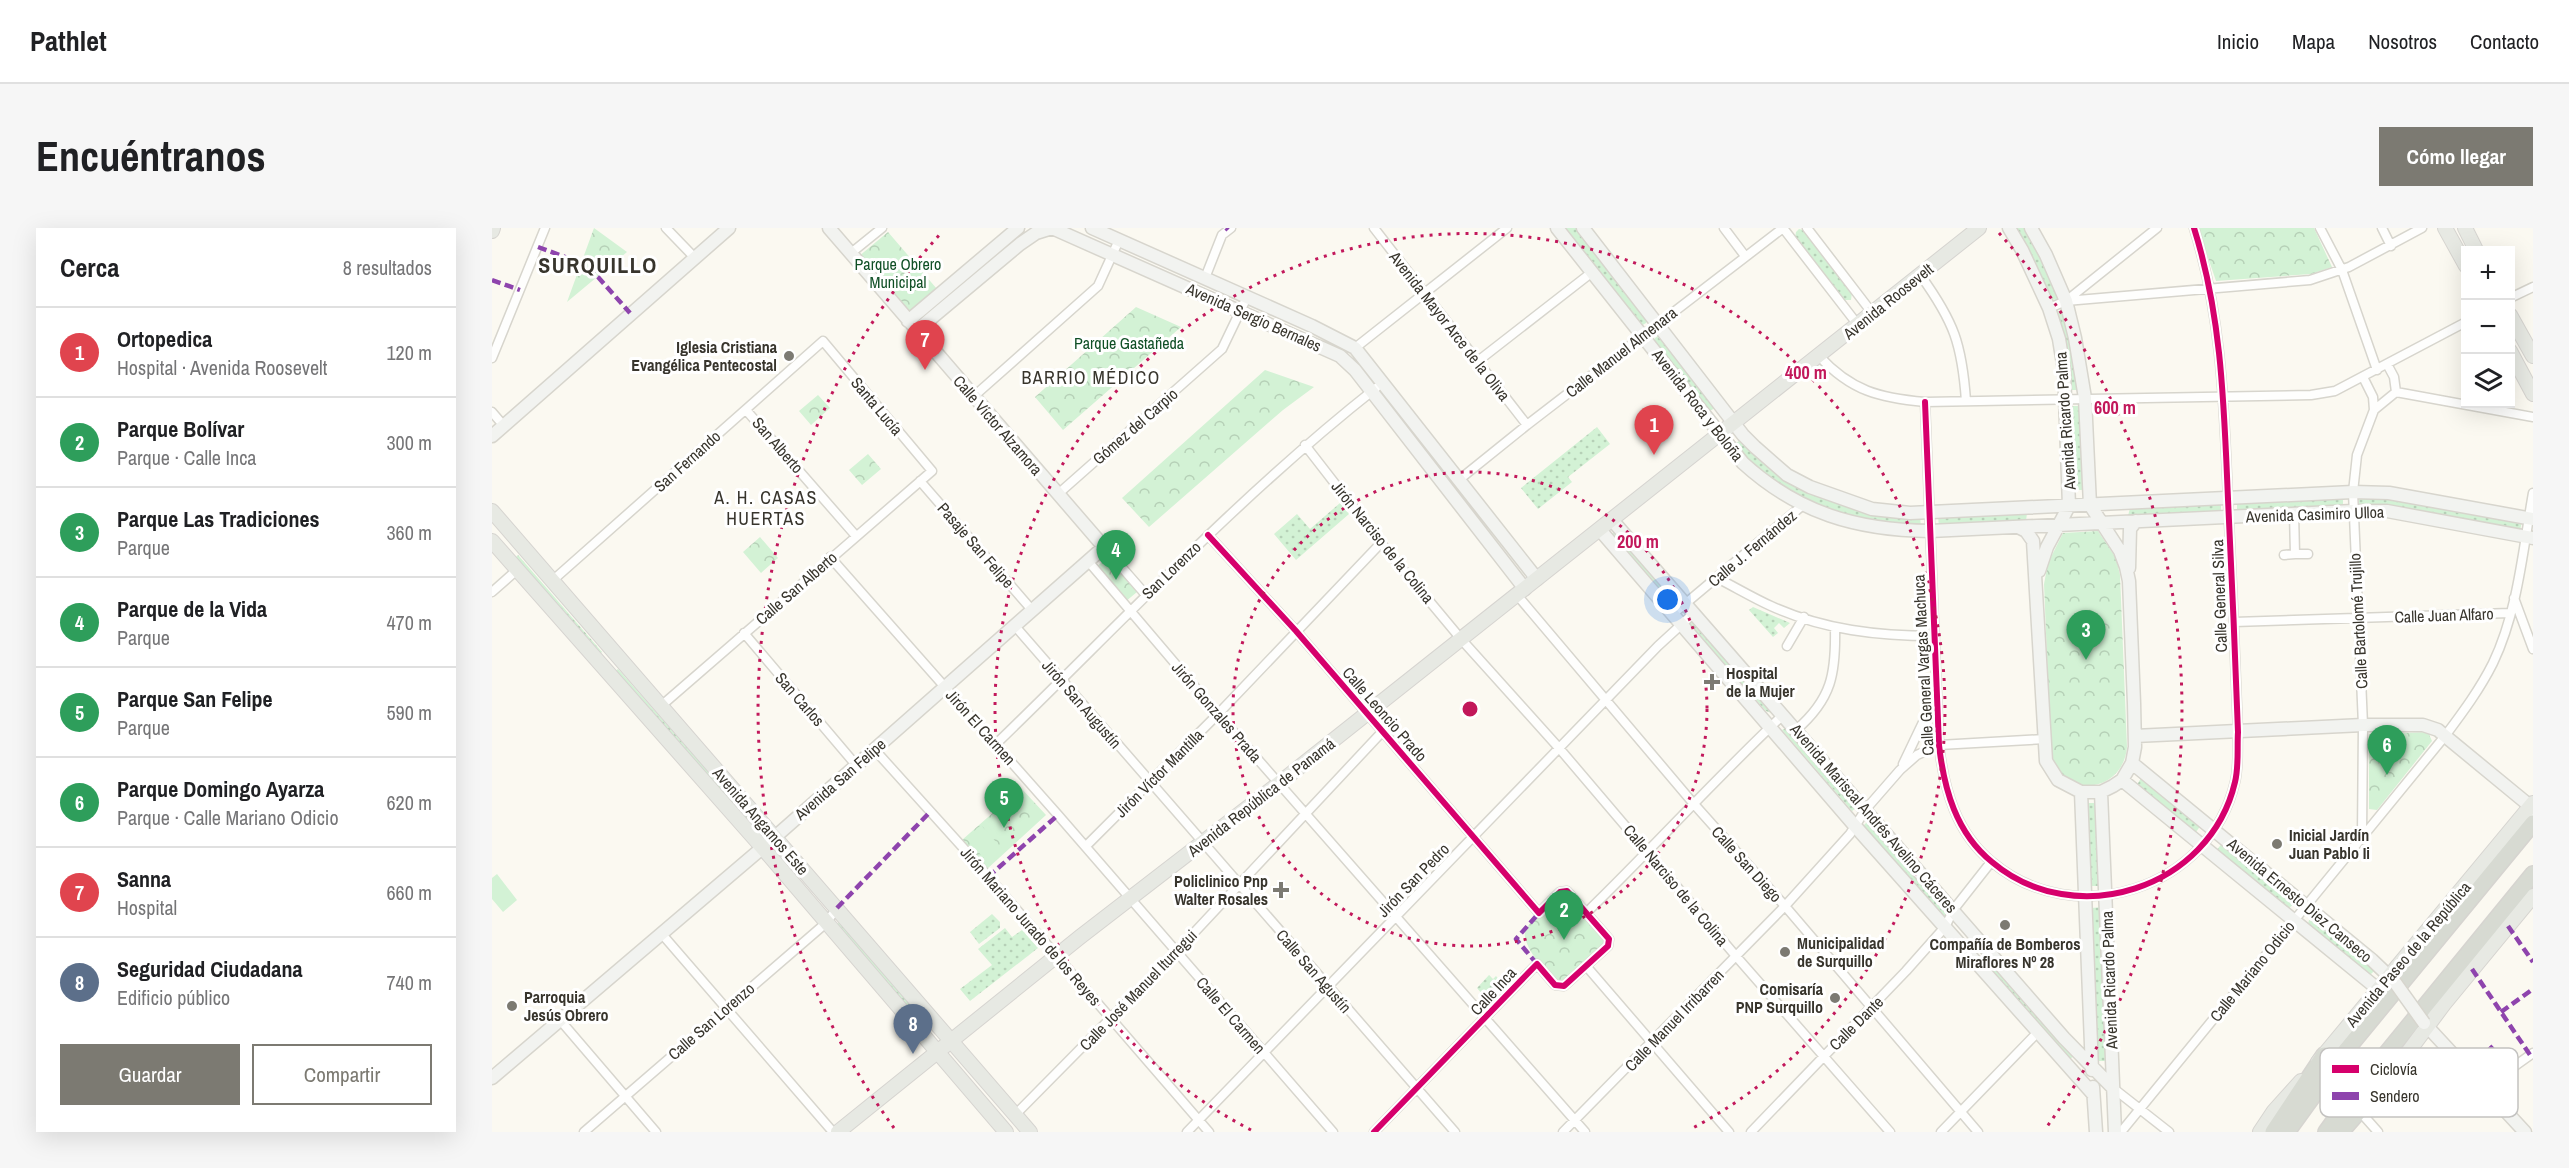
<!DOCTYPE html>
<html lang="es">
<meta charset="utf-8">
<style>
body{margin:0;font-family:"Archivo Narrow",sans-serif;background:#f6f6f6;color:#202124}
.controls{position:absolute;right:18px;top:18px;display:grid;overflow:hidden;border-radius:0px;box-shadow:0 6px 24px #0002}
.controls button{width:54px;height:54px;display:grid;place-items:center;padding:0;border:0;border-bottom:2px solid #e0e0e0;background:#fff;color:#202124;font:30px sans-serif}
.you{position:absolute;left:1176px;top:372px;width:21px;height:21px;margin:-15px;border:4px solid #fff;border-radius:50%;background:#1a73e8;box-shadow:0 0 0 9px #1a73e833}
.badge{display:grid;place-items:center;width:39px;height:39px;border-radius:50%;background:#7c7a72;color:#fff;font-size:20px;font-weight:700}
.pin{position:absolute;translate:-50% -50px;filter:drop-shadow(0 2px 3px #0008)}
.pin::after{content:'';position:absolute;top:32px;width:21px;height:18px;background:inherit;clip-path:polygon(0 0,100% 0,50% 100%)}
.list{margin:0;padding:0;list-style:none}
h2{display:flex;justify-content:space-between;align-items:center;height:78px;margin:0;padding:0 24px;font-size:26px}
h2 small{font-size:20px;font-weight:400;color:#757577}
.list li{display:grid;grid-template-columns:39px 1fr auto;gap:18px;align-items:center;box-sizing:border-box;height:90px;padding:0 24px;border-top:2px solid #e0e0e0}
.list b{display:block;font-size:22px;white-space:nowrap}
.list p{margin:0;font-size:20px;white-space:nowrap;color:#757577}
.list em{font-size:20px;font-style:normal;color:#757577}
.actions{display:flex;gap:12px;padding:18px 24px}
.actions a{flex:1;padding:14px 0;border:2px solid #7c7a72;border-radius:0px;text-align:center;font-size:21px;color:#7c7a72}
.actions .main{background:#7c7a72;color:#fff}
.icon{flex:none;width:33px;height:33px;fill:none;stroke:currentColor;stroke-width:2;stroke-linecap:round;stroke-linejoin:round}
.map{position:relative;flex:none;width:2041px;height:904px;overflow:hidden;border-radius:0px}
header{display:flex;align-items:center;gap:36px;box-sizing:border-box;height:84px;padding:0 30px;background:#fff;border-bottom:2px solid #e0e0e0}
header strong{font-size:28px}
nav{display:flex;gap:33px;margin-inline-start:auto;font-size:21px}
.intro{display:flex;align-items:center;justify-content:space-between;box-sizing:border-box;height:144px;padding:0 36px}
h1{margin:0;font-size:42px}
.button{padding:15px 27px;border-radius:0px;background:#7c7a72;color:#fff;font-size:21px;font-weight:700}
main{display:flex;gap:36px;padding:0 36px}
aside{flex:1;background:#fff;border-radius:0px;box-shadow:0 6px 24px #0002}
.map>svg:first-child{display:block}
.grass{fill:url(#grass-dots)}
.park{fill:url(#park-crowns)}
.pitch{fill:#d3f2d5}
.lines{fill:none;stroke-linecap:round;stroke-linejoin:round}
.street-casing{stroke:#d7d5cd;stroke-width:11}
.secondary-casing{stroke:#d7d5cd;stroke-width:15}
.primary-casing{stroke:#d6d4d0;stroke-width:16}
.highway-casing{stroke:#d6d4d0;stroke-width:18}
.street{stroke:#fefefd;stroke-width:8}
.secondary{stroke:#f2f3f0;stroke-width:12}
.primary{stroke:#e7e9e3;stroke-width:14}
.highway{stroke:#d7dad2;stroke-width:15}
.secondary-bridge-casing{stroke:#d7d5cd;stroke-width:15;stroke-linecap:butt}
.secondary-bridge{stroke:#f2f3f0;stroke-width:12}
.quiet{stroke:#8e44ad;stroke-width:4.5;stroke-dasharray:9 4.5;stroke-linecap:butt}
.cycleway-casing{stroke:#fff;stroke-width:10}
.cycleway{stroke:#d6006c;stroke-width:6}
.ring{fill:none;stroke:#c2185b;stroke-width:3;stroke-dasharray:3 6}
.poi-dot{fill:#7c7a72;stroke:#fff;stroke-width:2}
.labels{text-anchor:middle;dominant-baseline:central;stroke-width:6;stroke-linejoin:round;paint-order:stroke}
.park-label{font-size:16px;fill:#0f4f25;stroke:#fff}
.street-label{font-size:16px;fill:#38352d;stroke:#fff}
.poi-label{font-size:16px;font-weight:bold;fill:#38352d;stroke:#fff;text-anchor:start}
.neighbourhood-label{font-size:18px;letter-spacing:1.5px;fill:#38352d;stroke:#fff}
.district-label{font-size:22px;font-weight:bold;letter-spacing:1.5px;fill:#38352d;stroke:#fff}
.key{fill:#fff;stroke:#c3c2c0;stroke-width:1.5}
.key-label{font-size:16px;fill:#38352d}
.centre{fill:#c2185b;stroke:#fff;stroke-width:3}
.ring-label{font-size:18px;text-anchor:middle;font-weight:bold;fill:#c2185b;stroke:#fff;stroke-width:6;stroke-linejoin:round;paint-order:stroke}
</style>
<header>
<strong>Pathlet</strong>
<nav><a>Inicio</a><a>Mapa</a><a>Nosotros</a><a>Contacto</a></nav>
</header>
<div class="intro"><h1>Encuéntranos</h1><a class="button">Cómo llegar</a></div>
<main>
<aside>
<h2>Cerca<small>8 resultados</small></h2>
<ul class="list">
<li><span class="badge" style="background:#e0444e">1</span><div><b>Ortopedica</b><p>Hospital · Avenida Roosevelt</p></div><em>120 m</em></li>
<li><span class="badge" style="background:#2e9e5b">2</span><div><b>Parque Bolívar</b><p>Parque · Calle Inca</p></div><em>300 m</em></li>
<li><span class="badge" style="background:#2e9e5b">3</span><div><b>Parque Las Tradiciones</b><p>Parque</p></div><em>360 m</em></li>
<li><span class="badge" style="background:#2e9e5b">4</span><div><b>Parque de la Vida</b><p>Parque</p></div><em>470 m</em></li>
<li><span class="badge" style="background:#2e9e5b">5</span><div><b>Parque San Felipe</b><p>Parque</p></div><em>590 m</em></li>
<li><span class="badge" style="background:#2e9e5b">6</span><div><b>Parque Domingo Ayarza</b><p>Parque · Calle Mariano Odicio</p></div><em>620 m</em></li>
<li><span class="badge" style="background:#e0444e">7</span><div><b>Sanna</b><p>Hospital</p></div><em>660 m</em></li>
<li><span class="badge" style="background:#5c6f8a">8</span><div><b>Seguridad Ciudadana</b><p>Edificio público</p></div><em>740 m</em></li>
</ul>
<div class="actions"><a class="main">Guardar</a><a>Compartir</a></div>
</aside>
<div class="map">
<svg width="2041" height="904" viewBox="0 0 2041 904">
<defs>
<pattern id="grass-dots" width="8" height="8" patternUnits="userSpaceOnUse" patternTransform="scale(1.5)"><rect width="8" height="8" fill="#d3f2d5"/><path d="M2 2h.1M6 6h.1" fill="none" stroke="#b6d0b7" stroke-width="1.8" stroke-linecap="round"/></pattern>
<pattern id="park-crowns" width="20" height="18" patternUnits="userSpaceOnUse" patternTransform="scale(1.5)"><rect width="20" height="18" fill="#d3f2d5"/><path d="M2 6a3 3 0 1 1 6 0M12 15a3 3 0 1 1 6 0" fill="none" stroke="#b6d0b7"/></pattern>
</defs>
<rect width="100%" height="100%" fill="#fbf9f1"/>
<path class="grass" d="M1070 0H1084L1156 89 1154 95 1149 98Z
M1520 0H1535L1555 35 1567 69 1565 72 1558 71 1540 30Z
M1307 1 1311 2 1360 64 1359 72H1351L1303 10 1304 4Z
M1566 83 1571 84 1587 162H1578L1564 84Z
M1167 107 1223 180 1216 184 1161 117 1162 111Z
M1579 178H1588L1592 262H1584Z
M1105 199 1118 216 1076 249 1080 254 1046 281 1029 260Z
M1250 211 1306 257 1428 288 1429 300 1352 290 1288 261 1240 218Z
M1869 269 1916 271 2030 293 2028 303 1867 277V272Z
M1851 270V281L1745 285V275Z
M848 275 857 286 804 332 782 306 805 286 818 301Z
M1729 275V286L1636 288 1638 280Z
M1535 285 1534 293 1447 300 1446 287Z
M1122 304 1185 374 1180 378 1118 308Z
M26 327 110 424 107 427 23 330Z
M1261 379 1298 395 1292 400 1287 395 1282 400 1286 405 1281 409 1257 382Z
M1200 392 1282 486 1274 483 1197 398Z
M126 441 267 602 263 605 122 444Z
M1295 499 1364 580 1360 583 1290 502Z
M1649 550 1709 597 1704 604 1645 557Z
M1595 575H1605L1609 658H1599Z
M1376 593 1456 686 1453 692 1371 598Z
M1731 614 1804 674 1797 680 1724 623Z
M1610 679 1616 833H1606L1600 680Z
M500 686 508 694V700L487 716 478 704Z
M1823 690 1884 741 1878 747 1816 696 1817 692Z
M348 694 435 795 432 798 345 696Z
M513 700 520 709 530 702 546 720 478 773 468 761 500 737 486 721Z
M1502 738 1582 828 1575 833 1501 745Z
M997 747 1001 751 1004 748 1013 759 996 775H992L988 771 990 766 985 760Z"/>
<path class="park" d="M102 0 135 24 75 74Z
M1706 0H1822L1840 39 1819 46 1724 53Z
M396 4 445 61 416 87 366 29Z
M644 79 689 99 571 202 543 169Z
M773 142 822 159 791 182 657 299 630 270Z
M326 167 338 180 319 197 307 183Z
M376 226 389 241 370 257 357 242Z
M1606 303 1624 330 1628 347 1635 519C1631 566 1570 572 1559 526L1552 356 1556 335 1571 305Z
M268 309 286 330 269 345 251 324Z
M615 330 645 364 633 374 603 340Z
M1936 504 1940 513 1885 582 1877 581V506Z
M529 560 554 587 495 641 470 612Z
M1070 669 1075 671 1112 713 1110 718 1071 754C1057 752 1030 718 1033 704 1035 696 1045 689 1051 683 1057 677 1061 671 1070 669Z"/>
<path class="pitch" d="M511 579 521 590 503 606 493 595Z
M489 597 512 623 497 636 474 610Z
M5 646 25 672 11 684 0 671V650Z"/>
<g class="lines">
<g class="street-casing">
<path id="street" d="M174 0 203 30
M882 0 1035 197
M1232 0 1253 28
M1291 0 1366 97
M1315 0 1381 86
M1828 0 1850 42 1885 142
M1890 0 1899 18
M359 25 390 0
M1429 48C1462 94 1470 116 1474 173
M713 50 730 7 739 0
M2018 70 2041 59
M1574 73 1818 52 1857 39 1930 0
M1557 80 1574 73 1665 0
M863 120 1015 0
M1327 128C1359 163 1388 170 1433 174L1819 167 1843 163 1974 94
M0 130 53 0
M986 133 1099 45
M1895 136 1902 149 1904 164
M1904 164 2041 189
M481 169 606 58 627 12
M1433 174 1447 517C1452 561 1464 605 1500 634 1583 704 1718 661 1743 554 1747 538 1745 520 1746 504 1743 426 1740 349 1736 271 1732 179 1730 89 1702 0
M254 182 364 308
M1882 182 1904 164
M0 184 12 198
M813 217 889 315 969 411 1067 520 1243 727 1398 904
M968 251 1035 197 1291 0
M428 253 540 382
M566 266 730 121 755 69
M1802 285 1803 326H1816
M716 307 804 403 1047 685 1068 664 1075 663 1117 711 1116 718 1072 758 1063 757 1045 736 882 904
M612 319 654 367
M1792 327 1803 326
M338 329 566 587 841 904
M596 333 726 486 1093 904
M1225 350C1243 359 1261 370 1279 378 1332 402 1386 408 1443 408
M60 353 331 113 440 243 169 478
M0 364 26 341
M1025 367 1201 575 1293 678 1486 904
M2022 370 2041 421
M1181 386 1311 277
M1742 394 2018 385
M523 398 963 904
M252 405 364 537
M1295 418 1312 389
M1304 502C1340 471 1344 445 1343 400
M504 516C629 395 747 268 884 160
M382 521 474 623 717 904
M1411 536 1433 490 1441 453
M1870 608 1871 497 1861 264 1865 227 1882 182 1881 169 1871 149
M594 618 726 486 889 315
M1094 685C1161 620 1223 551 1291 487
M169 705 341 904
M1095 739 1237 904
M68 792 164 904
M1621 860 1677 904
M1992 860 2041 825
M523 887 684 724 890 504
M1871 887 1886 904
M92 904 334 695 345 680
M695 904 1166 418 1202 385
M1071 904 1293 678 1358 606 1374 581 1408 542 1425 527 1447 517 1553 511
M1259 904 1414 743 1453 699 1462 681 1499 634
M1449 904 1545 805
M1629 904 1953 508C1971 484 1988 461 2001 435 2026 383 2031 321 2041 265"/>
</g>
<g class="secondary-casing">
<path id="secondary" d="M600 0 820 98 863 120 1045 351
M1065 0 1251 235C1306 285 1364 302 1438 303L1861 283H1895L2041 310
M1091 0 1251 207 1263 219 1295 247 1318 259 1380 281 1418 285 1861 264 1897 265 2041 291
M1517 0 1530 22 1557 80 1567 111 1572 142 1577 278 1555 319 1547 343
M416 93 526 0
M424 103 528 16 544 5 560 0 848 128 863 142 1033 361
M0 208 237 0
M1120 292 1572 810 1621 860
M1526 299 1534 303 1541 313 1554 533 1566 552 1589 564H1609L1621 558 1630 552 1640 535 1643 519 1642 475 1637 353 1634 339 1628 323 1598 277 1593 170 1583 110 1574 73 1554 27 1539 0
M1108 302 1363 598 1601 866
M1637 340 1638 301 1644 293
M1643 508 1871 497H1931L1946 502 1953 508 2032 573 2041 583
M1640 535 1880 732 1902 753
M1630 552 1887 762
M1589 564 1600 842
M1609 564 1623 904
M1932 795 2033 904
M0 850 283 609 612 319 337 0
M1601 859 1604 904"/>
</g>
<g class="primary-casing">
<path id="primary" d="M1953 0 1974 38
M1973 0 1984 22
M0 3 1 0
M2018 87 2041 128
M2018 123 2041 166
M0 283 538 904
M0 313 270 619 514 904
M1826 834 2041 575
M1890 859 1952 776 2041 668
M346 904 588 709 781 560 1487 0
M1768 904 1782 883 1809 853"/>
</g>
<g class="highway-casing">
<path id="highway" d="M1781 904 1832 827
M1795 904 1855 821 2041 595
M1834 904 1862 865 2041 646
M1849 904 1895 851"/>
</g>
<use href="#street" class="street"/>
<use href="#secondary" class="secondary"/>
<use href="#primary" class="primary"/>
<use href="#highway" class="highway"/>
<g class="secondary-bridge-casing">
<path id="secondary-bridge" d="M1902 753 1932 795"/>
</g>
<use href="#secondary-bridge" class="secondary-bridge"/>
<path class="quiet" d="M734 0 736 2
M46 19 89 35 106 49 138 85
M0 52 28 62
M496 649 566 587
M345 680 438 584
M2016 698 2041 734
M1045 736 1024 711 1047 685
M1980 741 2038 827
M2009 784 2041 761
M1975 843 2003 816"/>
<g class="cycleway-casing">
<path id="cycleway" d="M1433 174 1447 517C1452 561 1464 605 1500 634 1583 704 1718 661 1743 554 1747 538 1745 520 1746 504 1743 426 1740 349 1736 271 1732 179 1730 89 1702 0
M716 307 804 403 1047 685 1068 664 1075 663 1117 711 1116 718 1072 758 1063 757 1045 736 882 904"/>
</g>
<use href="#cycleway" class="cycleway"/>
</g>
<g class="ring">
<circle cx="978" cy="481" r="237"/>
<path d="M759 902A475 475 0 1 1 1197 902"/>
<path d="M402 900A712 712 0 0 1 449 5M1507 5A712 712 0 0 1 1554 900"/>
</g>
<g class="poi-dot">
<circle cx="297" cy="128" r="6"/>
<path d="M1217 445h6v6h6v6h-6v6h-6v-6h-6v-6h6z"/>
<circle cx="1785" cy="616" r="6"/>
<path d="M786 653h6v6h6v6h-6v6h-6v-6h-6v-6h6z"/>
<circle cx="1513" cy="697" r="6"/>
<circle cx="1293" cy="724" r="6"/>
<circle cx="1343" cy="770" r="6"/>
<circle cx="20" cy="778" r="6"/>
</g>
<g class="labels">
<g class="park-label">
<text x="406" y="36">Parque Obrero<tspan x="406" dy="18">Municipal</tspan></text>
<text x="637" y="115">Parque Gastañeda</text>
</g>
<g class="street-label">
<text transform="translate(1396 73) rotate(-39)">Avenida Roosevelt</text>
<text transform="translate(762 89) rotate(24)">Avenida Sergio Bernales</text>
<text transform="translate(958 98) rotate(52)">Avenida Mayor Arce de la Oliva</text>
<text transform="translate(1129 124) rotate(-38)">Calle Manuel Almenara</text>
<text transform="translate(1206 177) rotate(52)">Avenida Roca y Boloña</text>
<text transform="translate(385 178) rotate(50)">Santa Lucía</text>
<text transform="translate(1573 193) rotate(-94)">Avenida Ricardo Palma</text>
<text transform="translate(506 197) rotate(49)">Calle Víctor Alzamora</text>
<text transform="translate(643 198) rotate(-41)">Gómez del Carpio</text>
<text transform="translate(286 217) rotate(49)">San Alberto</text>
<text transform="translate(195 233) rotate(-42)">San Fernando</text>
<text transform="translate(1823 286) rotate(-2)">Avenida Casimiro Ulloa</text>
<text transform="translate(891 314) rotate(51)">Jirón Narciso de la Colina</text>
<text transform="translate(484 317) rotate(49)">Pasaje San Felipe</text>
<text transform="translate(1260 320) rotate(-40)">Calle J. Fernández</text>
<text transform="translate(679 342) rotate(-44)">San Lorenzo</text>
<text transform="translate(304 360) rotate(-41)">Calle San Alberto</text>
<text transform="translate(1727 368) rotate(-92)">Calle General Silva</text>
<text transform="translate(1952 387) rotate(-2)">Calle Juan Alfaro</text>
<text transform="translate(1866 393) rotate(-93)">Calle Bartolomé Trujillo</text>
<text transform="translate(1431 437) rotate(-93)">Calle General Vargas Machuca</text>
<text transform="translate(308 471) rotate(49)">San Carlos</text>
<text transform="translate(590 476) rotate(49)">Jirón San Augustín</text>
<text transform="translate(725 484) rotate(49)">Jirón Gonzales Prada</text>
<text transform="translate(893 486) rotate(49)">Calle Leoncio Prado</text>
<text transform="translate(489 499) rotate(48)">Jirón El Carmen</text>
<text transform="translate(667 545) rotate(-45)">Jirón Víctor Mantilla</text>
<text transform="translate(348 551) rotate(-41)">Avenida San Felipe</text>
<text transform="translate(769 569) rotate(-38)">Avenida República de Panamá</text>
<text transform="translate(1382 590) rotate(49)">Avenida Mariscal Andrés Avelino Cáceres</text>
<text transform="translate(269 593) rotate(49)">Avenida Angamos Este</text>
<text transform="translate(1255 636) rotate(48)">Calle San Diego</text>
<text transform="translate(921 652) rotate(-46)">Jirón San Pedro</text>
<text transform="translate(1184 657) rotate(50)">Calle Narciso de la Colina</text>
<text transform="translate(1808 672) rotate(40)">Avenida Ernesto Diez Canseco</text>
<text transform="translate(539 698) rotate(49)">Jirón Mariano Jurado de los Reyes</text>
<text transform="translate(1916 726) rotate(-50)">Avenida Paseo de la República</text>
<text transform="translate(822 743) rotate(49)">Calle San Agustín</text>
<text transform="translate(1760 743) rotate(-51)">Calle Mariano Odicio</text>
<text transform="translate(1617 752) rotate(-92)">Avenida Ricardo Palma</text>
<text transform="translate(646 762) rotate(-46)">Calle José Manuel Iturregui</text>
<text transform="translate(1001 763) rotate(-47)">Calle Inca</text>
<text transform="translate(739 787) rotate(49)">Calle El Carmen</text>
<text transform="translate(1182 792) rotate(-46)">Calle Manuel Irribarren</text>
<text transform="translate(219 793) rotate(-41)">Calle San Lorenzo</text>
<text transform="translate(1364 795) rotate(-45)">Calle Dante</text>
</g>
<g class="poi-label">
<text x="285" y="119" text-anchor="end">Iglesia Cristiana<tspan x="285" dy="18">Evangélica Pentecostal</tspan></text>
<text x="1234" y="445">Hospital<tspan x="1234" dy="18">de la Mujer</tspan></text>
<text x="1797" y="607">Inicial Jardín<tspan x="1797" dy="18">Juan Pablo Ii</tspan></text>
<text x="776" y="653" text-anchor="end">Policlinico Pnp<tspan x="776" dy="18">Walter Rosales</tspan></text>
<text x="1305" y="715">Municipalidad<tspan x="1305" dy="18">de Surquillo</tspan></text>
<text x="1513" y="716" text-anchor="middle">Compañía de Bomberos<tspan x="1513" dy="18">Miraflores Nº 28</tspan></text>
<text x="1331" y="761" text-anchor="end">Comisaría<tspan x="1331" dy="18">PNP Surquillo</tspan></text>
<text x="32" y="769">Parroquia<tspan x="32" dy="18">Jesús Obrero</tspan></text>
</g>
<g class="neighbourhood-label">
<text x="599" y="149">BARRIO MÉDICO</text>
<text x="274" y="269">A. H. CASAS<tspan x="274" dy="21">HUERTAS</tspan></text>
</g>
<g class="district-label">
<text x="106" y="37">SURQUILLO</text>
</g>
</g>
<rect x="1828" y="820" width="198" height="69" rx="9" class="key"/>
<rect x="1840" y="837" width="27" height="8" fill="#d6006c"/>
<rect x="1840" y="864" width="27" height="8" fill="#8e44ad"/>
<g class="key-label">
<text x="1878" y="847">Ciclovía</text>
<text x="1878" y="874">Sendero</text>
</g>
<circle cx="978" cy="481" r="9" class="centre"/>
<g class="ring-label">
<text x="1314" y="151">400 m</text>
<text x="1623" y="186">600 m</text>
<text x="1146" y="320">200 m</text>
</g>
</svg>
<div class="controls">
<button>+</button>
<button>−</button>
<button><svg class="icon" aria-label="layers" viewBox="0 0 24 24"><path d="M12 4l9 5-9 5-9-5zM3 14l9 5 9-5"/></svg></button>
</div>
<div class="you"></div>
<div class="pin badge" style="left:1162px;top:227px;background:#e0444e">1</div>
<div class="pin badge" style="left:1072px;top:712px;background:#2e9e5b">2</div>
<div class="pin badge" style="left:1594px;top:432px;background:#2e9e5b">3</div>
<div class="pin badge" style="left:624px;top:352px;background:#2e9e5b">4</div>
<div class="pin badge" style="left:512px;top:600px;background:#2e9e5b">5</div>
<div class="pin badge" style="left:1895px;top:547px;background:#2e9e5b">6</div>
<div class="pin badge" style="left:433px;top:142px;background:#e0444e">7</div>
<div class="pin badge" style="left:421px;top:826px;background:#5c6f8a">8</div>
</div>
</main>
